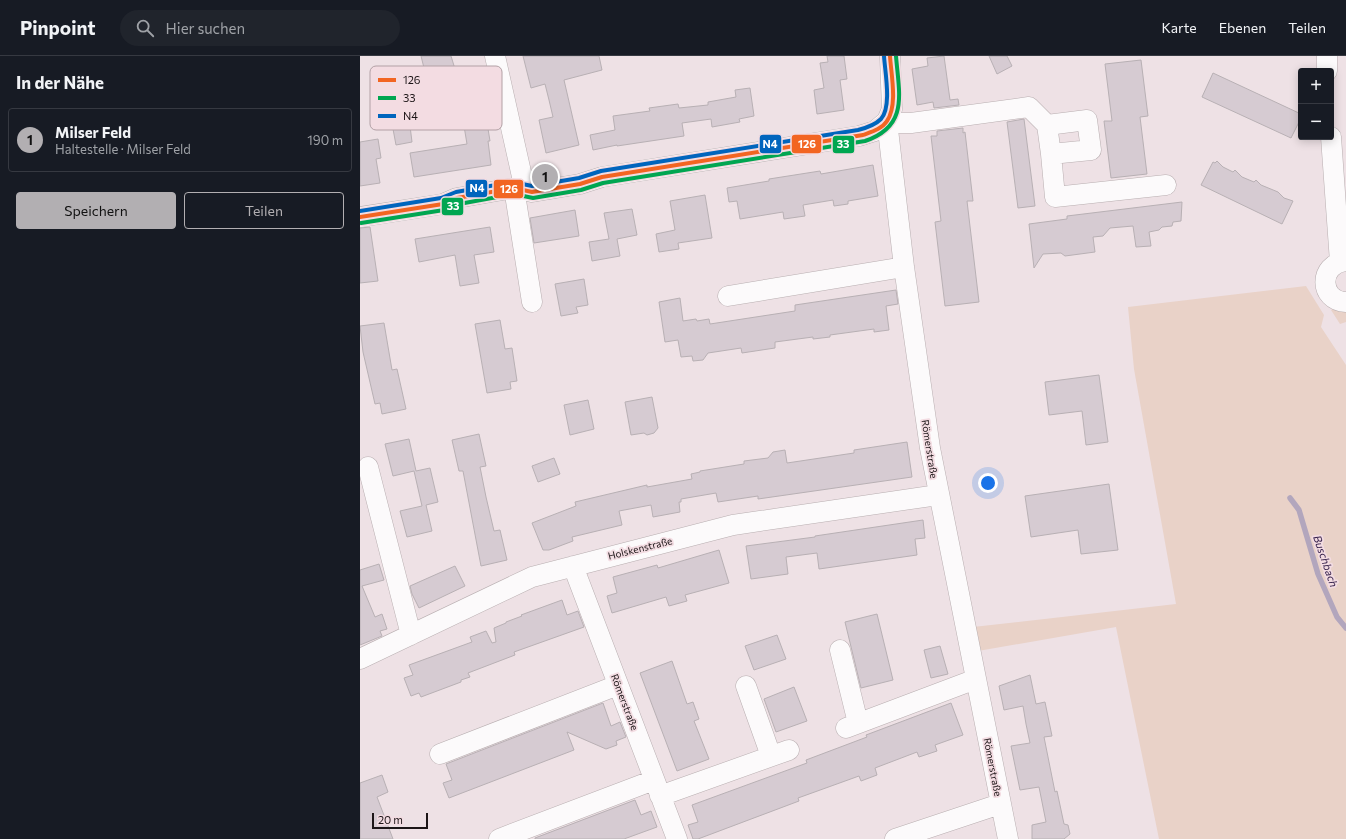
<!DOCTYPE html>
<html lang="de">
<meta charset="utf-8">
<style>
body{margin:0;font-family:Commissioner,sans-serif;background:#20242c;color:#f1f3f6}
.controls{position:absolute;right:12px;top:12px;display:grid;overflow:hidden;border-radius:4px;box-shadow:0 2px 10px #0003}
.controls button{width:36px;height:36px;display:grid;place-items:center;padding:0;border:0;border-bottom:1px solid #363941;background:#171b24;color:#f1f3f6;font:20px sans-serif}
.scale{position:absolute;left:12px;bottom:10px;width:56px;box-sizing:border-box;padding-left:4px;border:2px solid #1c1517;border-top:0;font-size:11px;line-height:14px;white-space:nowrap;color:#1c1517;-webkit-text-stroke:3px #f3dce2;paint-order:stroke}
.you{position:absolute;left:628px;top:427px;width:14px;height:14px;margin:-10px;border:3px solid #fff;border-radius:50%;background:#1a73e8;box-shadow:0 0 0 6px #1a73e833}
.badge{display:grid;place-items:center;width:26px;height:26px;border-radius:50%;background:#b2afb2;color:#111;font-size:13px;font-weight:700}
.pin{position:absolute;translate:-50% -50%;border:2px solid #fff;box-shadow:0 1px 4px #0006}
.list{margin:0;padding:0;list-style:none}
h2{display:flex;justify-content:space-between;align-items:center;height:52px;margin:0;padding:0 16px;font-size:17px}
h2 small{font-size:13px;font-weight:400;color:#9ea1a6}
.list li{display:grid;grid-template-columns:26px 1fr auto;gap:12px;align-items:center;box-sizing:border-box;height:64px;margin:0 8px 8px;padding:0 8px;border:1px solid #363941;border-radius:4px}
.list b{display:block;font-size:15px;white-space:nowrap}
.list p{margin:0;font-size:13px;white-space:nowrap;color:#9ea1a6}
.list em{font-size:13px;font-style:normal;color:#9ea1a6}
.actions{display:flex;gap:8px;padding:12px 16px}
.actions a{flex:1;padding:9px 0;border:1px solid #b2afb2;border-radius:4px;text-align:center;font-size:14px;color:#b2afb2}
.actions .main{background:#b2afb2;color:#111}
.icon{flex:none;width:22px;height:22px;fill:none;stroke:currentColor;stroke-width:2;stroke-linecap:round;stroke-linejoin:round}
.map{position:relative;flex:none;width:986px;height:783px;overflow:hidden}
header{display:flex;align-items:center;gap:24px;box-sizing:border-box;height:56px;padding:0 20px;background:#171b24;border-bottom:1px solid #363941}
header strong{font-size:19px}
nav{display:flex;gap:22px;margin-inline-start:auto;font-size:14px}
.search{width:280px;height:36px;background:#20242c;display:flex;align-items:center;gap:10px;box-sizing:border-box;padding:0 14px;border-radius:22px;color:#9ea1a6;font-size:15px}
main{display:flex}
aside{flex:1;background:#171b24}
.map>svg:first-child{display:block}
.green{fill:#e9d2c8}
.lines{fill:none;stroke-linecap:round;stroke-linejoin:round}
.stream{stroke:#b2a6bd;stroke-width:5.5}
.building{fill:#d6cbd2;stroke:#b8b0b4}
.minor-casing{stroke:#b8aeb0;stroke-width:21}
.minor{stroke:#fcfafb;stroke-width:20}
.bus-1-casing{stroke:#f3dce2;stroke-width:7}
.bus-2-casing{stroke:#f3dce2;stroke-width:7}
.bus-3-casing{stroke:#f3dce2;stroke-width:7}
.bus-1{stroke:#f26522;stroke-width:4}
.bus-2{stroke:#00a651;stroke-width:4}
.bus-3{stroke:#0065bd;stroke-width:4}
.labels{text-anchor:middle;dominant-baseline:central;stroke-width:3.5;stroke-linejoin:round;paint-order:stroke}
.street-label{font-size:10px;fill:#1c1517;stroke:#f3dce2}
.water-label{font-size:11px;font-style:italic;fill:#321d48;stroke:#f3dce2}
.key{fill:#f3dce2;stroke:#b2a0a5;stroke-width:1}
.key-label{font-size:11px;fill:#1c1517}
.line-badge{stroke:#f3dce2;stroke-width:1.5}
.badge-label{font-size:11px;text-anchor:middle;font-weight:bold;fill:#fff}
</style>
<header>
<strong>Pinpoint</strong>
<div class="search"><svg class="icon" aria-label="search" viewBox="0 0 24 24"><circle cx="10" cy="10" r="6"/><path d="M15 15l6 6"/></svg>Hier suchen</div>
<nav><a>Karte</a><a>Ebenen</a><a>Teilen</a></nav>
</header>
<main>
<aside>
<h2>In der Nähe<small></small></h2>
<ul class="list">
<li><span class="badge">1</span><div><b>Milser Feld</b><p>Haltestelle · Milser Feld</p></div><em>190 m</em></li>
</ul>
<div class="actions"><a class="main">Speichern</a><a>Teilen</a></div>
</aside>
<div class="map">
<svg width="986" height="783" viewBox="0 0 986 783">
<rect width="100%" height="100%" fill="#eee1e5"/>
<path class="green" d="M946 230 964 259 961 271 986 309V783H799L756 571 618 595 613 571 816 548 774 313 768 251Z
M986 251V266L980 268 971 254 975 252Z"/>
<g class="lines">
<path class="stream" d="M930 442 939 454 958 518 977 561 986 572"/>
</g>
<path class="building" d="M61 0H91L95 13 66 20Z
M163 0H239L242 14 204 24 219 89 186 97 179 64 193 61 189 44 185 28 171 32Z
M467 0H484L487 23 480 24 484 54 457 58 454 34 464 32 460 7 468 6Z
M584 0 590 44 598 43 599 49 574 52 573 46 557 49 552 13 568 10 567 2Z
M629 0H647L652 10 637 18Z
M781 4 788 60 780 61 787 118 751 122 744 65H752L745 8Z
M853 17 941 58V62L931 82 842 41Z
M390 32 394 60 379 63 380 66 352 71 351 63 322 67 324 80 257 90V89L233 94 230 79 255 74 253 60 290 55 289 52 318 48 319 52 348 49V46L376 41 375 34Z
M123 42 130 85H128L131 109 54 121 50 97 107 88 100 46Z
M664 63 675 150 658 152 647 66Z
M50 70 52 86 36 89 33 73Z
M603 72V77L605 76 613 145H607L619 246 585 250 575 166 581 165 571 80H577V75Z
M18 83 21 102 16 103 20 127 0 130V86Z
M857 105 863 111 873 116 875 114 882 121 894 126 896 124 901 129 918 136 924 142 933 145 922 168 841 129 853 106 855 107Z
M513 109 518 140 488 145V148L474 150 473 144 443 149 445 160 424 163 423 156 380 163 377 145 369 146 367 132 409 125V123L460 115 461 118Z
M345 139 352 182 318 187 319 193 299 196 296 178 315 174 310 145Z
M822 146 821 165 813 166 812 170 802 171 799 174 789 176 791 190 776 191 773 170 750 172 743 180 733 181 735 196 705 200 701 197 683 198 674 212 669 168 707 163V160Z
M272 153 277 179 257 183 260 200 232 205 229 186 249 183 244 157Z
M215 154 219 180 174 187 170 162Z
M10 171 18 225 0 227V172Z
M130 171 134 196 114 199 119 227 100 230 95 199 59 206 55 183Z
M224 223 228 249 216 251 218 257 201 260 195 228Z
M536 234 538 248 526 250 529 274 514 276V273L470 279V281L453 283V281L415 286V292L382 297 381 292 348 297 343 304 333 305 332 300 321 301 318 284 305 286 299 246 320 242 323 265 336 263 337 265 349 263 350 268 435 255V249Z
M140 264 145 293 152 292 157 325 150 326 151 333 127 337 115 268Z
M24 267 32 314 37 313 46 353 22 358 20 347 15 348 3 296 0 270Z
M739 319 748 386 726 389 722 355 689 359 685 326Z
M292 341 298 372 294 377 287 379 284 377 271 379 265 346Z
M228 344 234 373 210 379 204 349Z
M119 378 126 410 120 411 126 441 134 475 140 474 147 504 121 510 103 415H99L92 384Z
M49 383 56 415 70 412 78 446 66 449 72 475 47 481 40 455 62 450 54 415 33 420 25 388Z
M547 386 552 421 398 443V440L358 446 356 437 321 443V446H319L320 456 293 461 291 449 259 455 262 469 212 481 213 485 189 494H183L172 467 216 450 215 446 287 429V431L332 423 331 418 340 416V415L384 408V405L408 402 413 396 425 394 427 407 494 397V394Z
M194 402 200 418 178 426 172 410Z
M749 428 758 494 721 498 718 474 671 481 665 440Z
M563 464 565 482 555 483 557 499 459 513 457 497 426 501 428 518 391 523 386 490 455 481V480Z
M359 494 369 527 325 539 327 545 309 550 306 541 252 557 247 540 257 537 253 521 297 509 298 512Z
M19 508 24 524 2 530 15 561 22 558 27 573 20 575 22 580 0 589V514Z
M95 510 105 530 59 552 52 538 50 530Z
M202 544 207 559 218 555 224 571 154 596 155 599 108 617 110 621 101 624V626L61 641 59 637 51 640 44 622 53 619 49 609 112 586 110 581 126 575 132 587 136 586 134 572 146 567V566L162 560 161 559Z
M517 558 533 624 501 632 485 566Z
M417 579 426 603 394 614 385 590Z
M580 590 588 618 571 622 564 594Z
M312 605 327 648 333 646 339 663 334 665 349 703 317 715 280 617Z
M670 619 676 648 685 646 692 680 684 681 695 736 697 735 704 768 708 769 710 778 704 783H672V769L686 766 679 731 660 734 651 690 670 687 666 668 663 650 644 654 639 630Z
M434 631 447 665 416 676 404 643Z
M243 647 251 670 260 666 266 681 256 685 257 689 246 693 207 676 214 694 89 742 83 727 92 724 86 708Z
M591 647 603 679 575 689 577 695 559 701 557 696 515 712 517 719 501 725 499 720 438 742 439 745 338 783H333L328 769 338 766 332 749 447 707 446 704 507 681 506 679Z
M22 719 28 736 17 741 33 783H0V727Z
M275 744 281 759 291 755 297 771 264 783H175V782Z"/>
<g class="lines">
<g class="minor-casing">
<path id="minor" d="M135 0 165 134
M530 0 532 53 527 65 544 211 570 392 648 783
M967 0V15
M527 65 539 67H551L669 51 687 69 727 64 731 94 691 98 687 69
M971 81 980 206
M691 98 695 141 806 129
M154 132 172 246
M0 161 83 148 97 142 154 132 172 136 220 128 242 121 499 80 515 75 527 65
M986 205C958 208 959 245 986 246
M368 240 544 211
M8 411 51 579
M213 510 317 783
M480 594 498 667
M0 603 172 521 373 469 578 439
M386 630 411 700
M486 672 616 623
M80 698 258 629
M300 740 429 694
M139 783 294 724
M535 783 640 748"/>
</g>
<use href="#minor" class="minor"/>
<g class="bus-1-casing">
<path id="bus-1" d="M0 161 83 148 97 142 154 132 172 136 220 128 242 121 503 79C511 76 522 73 527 65 538 49 531 18 530 0"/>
</g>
<g class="bus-2-casing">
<path id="bus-2" d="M1 167 84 154 99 148 154 138 173 142 221 134 243 127 505 85C549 70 539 38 536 0"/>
</g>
<g class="bus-3-casing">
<path id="bus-3" d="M0 155 81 142 96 136 153 126 172 130 219 122 241 115 498 74C506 72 515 69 521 63 532 51 525 16 524 0"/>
</g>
<use href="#bus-1" class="bus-1"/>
<use href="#bus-2" class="bus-2"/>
<use href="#bus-3" class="bus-3"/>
</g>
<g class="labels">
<g class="street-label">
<text transform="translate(570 393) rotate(81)">Römerstraße</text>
<text transform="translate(280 492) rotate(-14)">Holskenstraße</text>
<text transform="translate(265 646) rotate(69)">Römerstraße</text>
<text transform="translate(633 711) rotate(79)">Römerstraße</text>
</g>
<g class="water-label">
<text transform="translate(966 505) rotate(71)">Buschbach</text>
</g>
</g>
<rect x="10" y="10" width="132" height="64" rx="6" class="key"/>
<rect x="18" y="22" width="18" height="4" fill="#f26522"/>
<rect x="18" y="40" width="18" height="4" fill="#00a651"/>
<rect x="18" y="58" width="18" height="4" fill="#0065bd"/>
<g class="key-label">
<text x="43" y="28">126</text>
<text x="43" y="46">33</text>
<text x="43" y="64">N4</text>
</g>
<g class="line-badge">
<rect x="399" y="78" width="23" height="20" rx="4" fill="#0065bd"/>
<rect x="431" y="78" width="31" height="20" rx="4" fill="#f26522"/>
<rect x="472" y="79" width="23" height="19" rx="4" fill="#00a651"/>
<rect x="105" y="123" width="23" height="19" rx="4" fill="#0065bd"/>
<rect x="133" y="123" width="31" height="20" rx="4" fill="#f26522"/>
<rect x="81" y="141" width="23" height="19" rx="4" fill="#00a651"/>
</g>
<g class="badge-label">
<text x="410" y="92">N4</text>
<text x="447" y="92">126</text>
<text x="483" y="92">33</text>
<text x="117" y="136">N4</text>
<text x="149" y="137">126</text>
<text x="93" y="154">33</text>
</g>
</svg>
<div class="controls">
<button>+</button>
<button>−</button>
</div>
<div class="scale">20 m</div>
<div class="you"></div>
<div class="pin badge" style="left:185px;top:121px">1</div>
</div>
</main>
